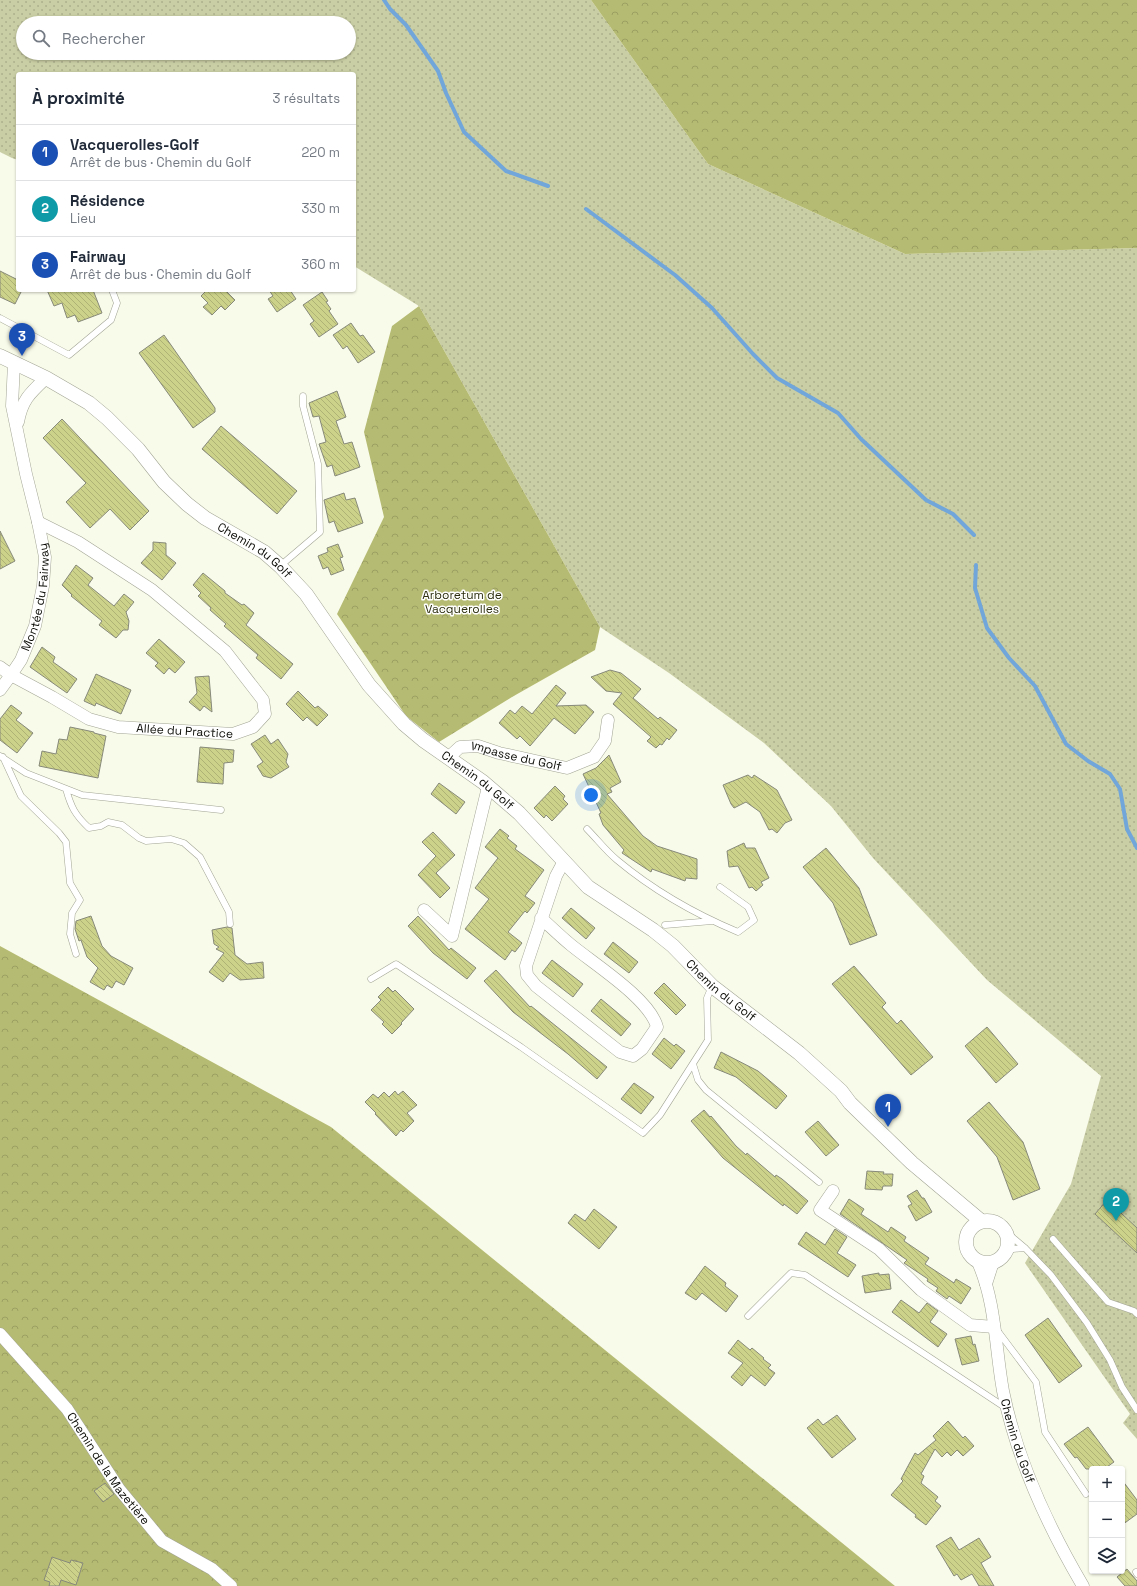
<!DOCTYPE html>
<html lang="fr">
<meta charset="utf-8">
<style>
body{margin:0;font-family:"Space Grotesk",sans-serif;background:#f6f6f7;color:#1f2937}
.controls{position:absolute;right:12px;bottom:12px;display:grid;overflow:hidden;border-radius:4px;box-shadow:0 1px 3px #0004}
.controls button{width:36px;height:36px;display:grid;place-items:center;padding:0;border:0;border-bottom:1px solid #e0e1e3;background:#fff;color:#1f2937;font:20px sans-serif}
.you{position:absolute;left:591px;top:795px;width:14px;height:14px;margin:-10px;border:3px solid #fff;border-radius:50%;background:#1a73e8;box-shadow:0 0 0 6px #1a73e833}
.badge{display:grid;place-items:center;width:26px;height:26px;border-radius:50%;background:#0b8043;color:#fff;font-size:13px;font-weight:700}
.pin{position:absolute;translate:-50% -33px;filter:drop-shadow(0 1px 2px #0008)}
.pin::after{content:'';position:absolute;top:21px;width:14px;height:12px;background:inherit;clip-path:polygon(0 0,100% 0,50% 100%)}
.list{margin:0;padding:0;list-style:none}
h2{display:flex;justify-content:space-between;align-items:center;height:52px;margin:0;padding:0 16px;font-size:17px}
h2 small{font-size:13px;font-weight:400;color:#747a83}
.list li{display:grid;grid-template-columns:26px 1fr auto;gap:12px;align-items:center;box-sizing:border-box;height:56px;padding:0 16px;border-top:1px solid #e0e1e3}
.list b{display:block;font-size:15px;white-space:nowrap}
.list p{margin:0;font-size:13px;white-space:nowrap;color:#747a83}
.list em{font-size:13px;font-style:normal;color:#747a83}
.icon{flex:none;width:22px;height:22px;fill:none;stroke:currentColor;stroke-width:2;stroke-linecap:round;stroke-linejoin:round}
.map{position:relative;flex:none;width:1137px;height:1586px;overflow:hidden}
.search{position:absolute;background:#fff;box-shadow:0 1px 3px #0004;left:16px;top:16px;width:340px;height:44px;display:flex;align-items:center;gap:10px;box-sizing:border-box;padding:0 14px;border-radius:22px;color:#747a83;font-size:15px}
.panel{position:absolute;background:#fff;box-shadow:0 1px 3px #0004;left:16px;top:72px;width:340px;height:220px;border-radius:4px}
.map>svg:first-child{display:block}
.grass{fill:url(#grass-dots);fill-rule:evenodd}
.forest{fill:url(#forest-crowns)}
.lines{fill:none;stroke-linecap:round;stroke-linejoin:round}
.stream{stroke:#71a6da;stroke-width:4}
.building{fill:url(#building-back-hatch);stroke:#87897a}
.service-casing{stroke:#a2a494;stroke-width:7}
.minor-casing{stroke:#a2a494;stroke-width:13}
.tertiary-casing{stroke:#a2a494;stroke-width:15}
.service{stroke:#fff;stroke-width:6}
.minor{stroke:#fff;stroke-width:12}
.tertiary{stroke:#fff;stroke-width:14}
.labels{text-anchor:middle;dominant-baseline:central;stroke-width:3;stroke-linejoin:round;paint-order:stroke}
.street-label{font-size:12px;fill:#0b0c07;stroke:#fff}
.park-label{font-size:12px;fill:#2d2f0f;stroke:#fff}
</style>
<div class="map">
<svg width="1137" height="1586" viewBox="0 0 1137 1586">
<defs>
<pattern id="grass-dots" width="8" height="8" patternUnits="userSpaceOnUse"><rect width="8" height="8" fill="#cacea4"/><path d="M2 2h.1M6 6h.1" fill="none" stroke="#acb08c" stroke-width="1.8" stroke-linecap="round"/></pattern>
<pattern id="forest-crowns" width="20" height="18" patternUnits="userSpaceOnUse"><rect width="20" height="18" fill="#b6bb73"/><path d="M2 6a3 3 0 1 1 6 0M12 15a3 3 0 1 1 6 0" fill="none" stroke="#9ba062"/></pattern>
<pattern id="building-back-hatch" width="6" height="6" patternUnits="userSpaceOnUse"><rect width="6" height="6" fill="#ccd289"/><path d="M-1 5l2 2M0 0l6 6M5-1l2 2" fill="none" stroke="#aeb375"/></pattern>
</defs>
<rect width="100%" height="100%" fill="#f9fbea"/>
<path class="grass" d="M0 0H591L708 164 905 254 1137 248V1439L1123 1423 1130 1414 1025 1263 1071 1184 1101 1076 987 980 873 858 831 806 764 743 669 673 600 627 419 306 354 266V74H18V160L12 158 0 152ZM23 23H349V53H23Z"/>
<path class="forest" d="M591 0H1137V248L905 254 708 164Z
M419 306 600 627 595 650 512 697 439 742 406 716 337 614 384 517 364 432 392 326Z
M0 946 331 1127 895 1586H0Z"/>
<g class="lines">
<path class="stream" d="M384 0 390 9 406 25 438 71 446 93 464 132 506 171 548 186
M586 209 675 275 712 308 753 354 777 378 838 413 861 439 926 500 953 514 974 535
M976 565 975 588 987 628 1009 658 1035 686 1066 744 1088 761 1110 774 1120 789 1127 829 1137 848"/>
</g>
<path class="building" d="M0 271 18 280V290H22L15 304 0 297Z
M47 290H93L102 313 78 322 75 315 67 318 62 303 54 306Z
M207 290H225L235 300 225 310 221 306 212 315 203 307 208 303 201 296Z
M269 290H290L296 299 277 312 268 299 273 296Z
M322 292 328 301 326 302 331 309 329 311 338 324 319 337 310 324 314 321 303 305Z
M351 323 360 336 363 335 375 352 358 363 347 346 343 349 333 335Z
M164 335 215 408V412L193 428 139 353Z
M337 391 346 417 336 421 344 444 352 442 360 467 335 476 332 465 327 467 319 444 326 442 319 416 313 417 309 403Z
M62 419 149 511 130 530 110 509 90 528 66 502 86 483 43 438Z
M221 426 297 491 277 514 202 449Z
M344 493 346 500 355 498 363 523 338 532 334 521 329 523 324 500Z
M0 531 15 561 0 569Z
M153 542 166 543V555L176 563 162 580 141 563 153 550Z
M338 544 343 557 340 558 344 570 331 575 328 567 323 569 318 556 328 552 327 548Z
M76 565 93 578 88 585 114 606 124 594 134 602 126 612 129 621 128 630H123L116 638 99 625 102 621 71 596 72 595 62 585Z
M203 573 225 591V593L242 605 244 604 254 613 246 625 293 664 281 679 256 658 258 655 224 626 226 624 210 610 211 608 198 596 201 593 193 585Z
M159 639 185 662 175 673 169 668 164 674 155 666 158 663 146 653Z
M42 647 55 657 53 662 77 679 67 693 30 667Z
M610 670 621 673 641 689 633 698 658 719 660 717 677 730 669 740 667 738 662 745 660 744 656 748 647 741 651 737 613 704 622 693 606 691 591 677Z
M96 674 131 690 121 714 96 703 95 706 84 701Z
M209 676 212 712 204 706 200 711 189 702 197 693 195 677Z
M556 685 566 693 556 706 586 705 594 712 575 734 554 718 530 746 520 736 517 739 499 723 510 710 515 714 522 706 532 714Z
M298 691 315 708 318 706 328 715 317 726 307 717 303 721 286 704Z
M11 705 22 713 16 720 33 733 17 753 0 740V719Z
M70 727 94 732V733L106 736 98 778 39 766 42 751 56 754 59 739 67 740Z
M265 735 271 744 278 739 288 754 286 762 289 767 271 778 263 776 257 766 263 762 251 744Z
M200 747 234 750 233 762 224 763 223 784 197 782Z
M609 755 621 782 610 788 612 792 607 794 643 836 657 846 697 859V879L686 878 685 881 652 869 651 872 622 853 624 850 603 825 599 814 601 813 583 774 596 768Z
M748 775 752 778 754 775 777 790 792 820 785 823 777 833 772 829 769 830 760 812 746 802 734 808 731 804 723 785Z
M439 783 465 802 456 814 431 794Z
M555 786 565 796 563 799 568 804 552 821 546 815 544 818 534 808Z
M500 829 509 836 507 838 517 846 515 849 544 870 525 896 535 903 527 913 525 911 508 932 522 943 515 952 512 950 505 960 465 929 489 899 475 888 498 858 485 847Z
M433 832 455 855 436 873 450 888 440 898 418 875 436 856 422 842Z
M744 843 746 848H755L769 878 761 882 763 885 756 891 752 887 749 888 738 866 729 867 727 851Z
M826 848 859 888 877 935 850 945 833 903 803 867Z
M571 908 595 928 586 939 562 918Z
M91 916 102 946 111 956 133 968 124 985 116 981 112 988 107 985 104 990 90 982 98 968 87 957 81 940 79 941 75 929 76 921Z
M418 916 449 950 451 948 476 968 467 979 433 953 408 926Z
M227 927 232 928 235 955 247 964 263 962 264 978 240 980 230 973 223 982 209 972 224 953 216 949 219 947 214 944 212 930Z
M613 942 638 962 629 973 604 954Z
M552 960 583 984 573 997 542 973Z
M854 966 886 1003 882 1007 897 1024 901 1020 933 1057 911 1075 832 984Z
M496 970 530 1007 531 1006 607 1067 597 1079 568 1054 513 1012 484 981Z
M664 983 686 1005 676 1015 654 993Z
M388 987 393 992 395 990 414 1009 401 1023 402 1024 392 1034 382 1024 384 1022 371 1010 381 1000 378 997Z
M601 999 631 1024 621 1036 591 1011Z
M987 1027 1018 1064 996 1083 965 1046Z
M664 1038 674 1046 676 1044 685 1051 671 1069 652 1054Z
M721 1052 758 1071 783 1092 787 1096 776 1109 736 1077 714 1068Z
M634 1083 654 1097 641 1114 621 1099Z
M395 1091 398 1095 403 1091 417 1105 407 1113 414 1121 403 1132 401 1130 396 1136 375 1114 376 1113 365 1102 373 1094 378 1098 384 1092 389 1097Z
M989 1102 1023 1142 1040 1189 1013 1200 997 1157 967 1121Z
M704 1110 710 1117 711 1116 736 1146 746 1155 747 1153 775 1177 776 1175 782 1179 808 1201 797 1214 784 1204 783 1206 723 1158 691 1121Z
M818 1121 839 1145 826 1156 805 1132Z
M867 1171 884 1172 883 1174H893L892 1186H883L882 1190 865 1189Z
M917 1190 922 1198H924L932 1212 916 1221 908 1206 912 1204 907 1196Z
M849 1199 864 1209 861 1214 888 1232 891 1227 906 1237 904 1241 929 1258 925 1264 954 1283 956 1279 971 1288 961 1304 949 1296 947 1299 936 1291 938 1288 927 1281 928 1279 904 1263 907 1260 840 1214Z
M1107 1200 1137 1228V1253L1095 1214Z
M594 1209 617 1227 599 1249 568 1223 575 1214 585 1221Z
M835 1229 847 1237 837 1253 856 1265 848 1277 798 1244 806 1232 825 1245Z
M705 1266 726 1283 725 1286 738 1296 726 1312 702 1293 696 1300 685 1293Z
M879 1273V1275L889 1274 891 1289 865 1293 862 1276Z
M901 1300 919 1313 927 1303 938 1311 930 1322 947 1334 938 1347 892 1312Z
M1048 1318 1082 1366 1059 1383 1025 1335Z
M971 1336 973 1345 975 1344 979 1361 962 1365 955 1339Z
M738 1340 750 1350 752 1348 764 1358 763 1359 771 1365 768 1368 775 1373 765 1386 751 1375 742 1386 731 1377 743 1363 728 1353Z
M837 1415 856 1439 832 1458 807 1428 818 1419 823 1425Z
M948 1421 963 1438 965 1436 974 1446 963 1456 957 1450 951 1456 947 1452 942 1457 935 1449 921 1474 924 1476 921 1483 938 1497 935 1501 941 1506 926 1525 915 1517 916 1515 891 1495 903 1481 901 1479 915 1453 918 1455 936 1440 933 1436Z
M1088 1427 1114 1462 1104 1469H1086L1077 1457 1075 1458 1064 1444Z
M1122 1480 1137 1500V1514L1122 1525Z
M105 1483 114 1494 103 1502 94 1491Z
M951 1537 959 1550 979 1538 991 1557 981 1563 994 1586H979L972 1574 961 1580 957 1574 954 1576 936 1546Z
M52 1557 70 1563 71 1560 83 1563 76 1585 61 1580 59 1586H49L50 1582 44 1580Z
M1127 1569 1137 1581V1586H1125L1117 1577Z"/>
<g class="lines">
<g class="service-casing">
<path id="service" d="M0 318 69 355 111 320 117 303 112 290
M280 566 320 532 318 464 303 406V396
M0 756 26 773 82 795 221 810
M3 757 21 796 59 833 66 842 70 883 80 900 72 913 70 934 76 954
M66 789C71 807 75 815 89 828L101 826 108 822 122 825 139 838 146 841 171 839 184 843 200 857 229 912 230 924
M587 829C597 839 606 851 617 860 653 890 695 914 738 932L754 920 748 907 720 887
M665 925 712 921
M371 979 396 964 521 1047 643 1133 660 1115 708 1040 707 998 712 986
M693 1064 698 1080 706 1090 819 1182
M1007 1234 1012 1237 1025 1248 1051 1275 1087 1323 1110 1360 1122 1387 1137 1410
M1053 1239 1108 1302 1134 1311 1137 1314
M1006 1251 1013 1249 1025 1248
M748 1316 791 1273 805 1275 1006 1408
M997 1330 1036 1382 1045 1432 1086 1494
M1136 1572 1137 1574"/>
</g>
<g class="minor-casing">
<g id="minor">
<path d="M18 422C22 400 30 393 46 378"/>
<path id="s1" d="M0 667 11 675 52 697 89 719 118 727 233 734 253 727 265 714 263 700 225 651 152 590 78 542 38 522"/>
<path id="s2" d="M0 690 11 675 21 660 35 626 43 586 45 557 38 522 26 474 12 406 14 363"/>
<path id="s3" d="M448 758 460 747 478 746 499 753 567 768 594 757 605 741 608 720"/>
<path d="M424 910 452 936 488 787"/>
<path d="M541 918C551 927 561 937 571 945 594 964 650 999 657 1027L642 1049 633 1056 620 1052 536 986 527 975 526 966 556 876 564 861"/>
<path d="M833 1191 820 1210 879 1249 921 1290 970 1325 994 1327"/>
<path id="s4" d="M977 1260C996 1301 995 1347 1003 1391 1017 1460 1047 1525 1083 1586"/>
<path d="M986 1284 993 1262"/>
<path id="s5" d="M0 1334 67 1409 119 1489 162 1541 212 1569 231 1586"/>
</g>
</g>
<g class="tertiary-casing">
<g id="tertiary">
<path id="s6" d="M0 356 46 378 89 403 107 418 138 449 164 482 187 504 205 518 264 552 280 566 306 594 369 685 404 724 423 740 483 782 519 813 588 887 653 930 673 946 712 986 799 1053 841 1091 850 1103 912 1163 981 1221"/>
<circle cx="987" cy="1242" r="21"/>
</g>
</g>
<use href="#service" class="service"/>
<use href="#minor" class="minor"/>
<use href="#tertiary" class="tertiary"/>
</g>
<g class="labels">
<g class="street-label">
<text stroke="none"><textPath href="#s6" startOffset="324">Chemin du Golf</textPath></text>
<text stroke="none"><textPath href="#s2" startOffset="102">Montée du Fairway</textPath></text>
<text stroke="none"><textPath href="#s1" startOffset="200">Allée du Practice</textPath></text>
<text stroke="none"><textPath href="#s3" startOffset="74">Impasse du Golf</textPath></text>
<text stroke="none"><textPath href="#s6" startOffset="648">Chemin du Golf</textPath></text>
<text stroke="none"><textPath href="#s6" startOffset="971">Chemin du Golf</textPath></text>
<text stroke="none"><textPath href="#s4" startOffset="186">Chemin du Golf</textPath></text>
<text stroke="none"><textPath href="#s5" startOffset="173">Chemin de la Mazetière</textPath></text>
</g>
<g class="park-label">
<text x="462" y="595">Arboretum de<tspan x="462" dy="14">Vacquerolles</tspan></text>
</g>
</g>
</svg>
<div class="controls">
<button>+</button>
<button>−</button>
<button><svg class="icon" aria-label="layers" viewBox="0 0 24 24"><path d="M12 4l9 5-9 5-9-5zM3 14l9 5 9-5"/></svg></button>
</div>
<div class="you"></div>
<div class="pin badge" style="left:888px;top:1127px;background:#1a4fb4">1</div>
<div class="pin badge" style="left:1116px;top:1221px;background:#0f9aa8">2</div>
<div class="pin badge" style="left:22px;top:356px;background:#1a4fb4">3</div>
<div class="search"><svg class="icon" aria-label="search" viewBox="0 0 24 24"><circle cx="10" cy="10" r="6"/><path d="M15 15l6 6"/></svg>Rechercher</div>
<section class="panel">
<h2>À proximité<small>3 résultats</small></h2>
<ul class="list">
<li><span class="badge" style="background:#1a4fb4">1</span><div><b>Vacquerolles-Golf</b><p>Arrêt de bus · Chemin du Golf</p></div><em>220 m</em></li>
<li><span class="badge" style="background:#0f9aa8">2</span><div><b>Résidence</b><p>Lieu</p></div><em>330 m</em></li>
<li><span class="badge" style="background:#1a4fb4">3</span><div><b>Fairway</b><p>Arrêt de bus · Chemin du Golf</p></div><em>360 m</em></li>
</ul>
</section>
</div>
